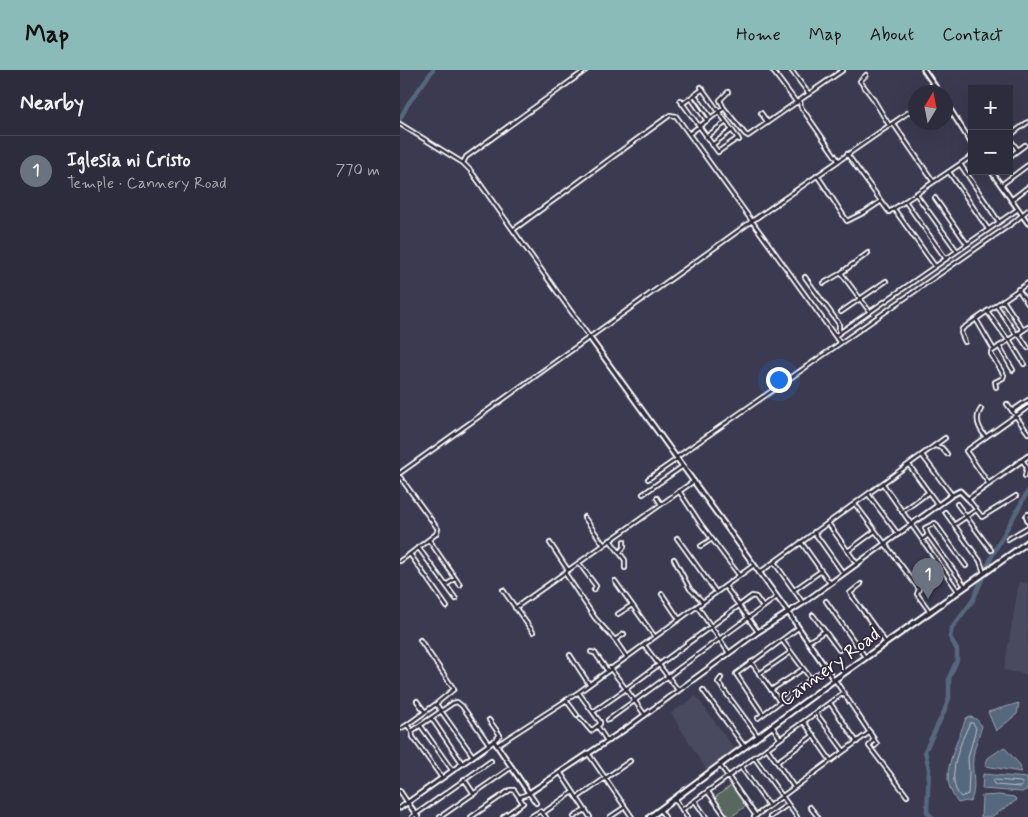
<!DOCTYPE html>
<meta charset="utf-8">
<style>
body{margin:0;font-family:Mynerve,sans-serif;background:#393847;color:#f1f3f6}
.controls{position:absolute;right:15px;top:15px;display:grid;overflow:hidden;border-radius:0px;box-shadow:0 5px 20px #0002}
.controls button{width:45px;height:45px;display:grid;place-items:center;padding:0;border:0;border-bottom:1px solid #484856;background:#2d2c3c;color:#f1f3f6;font:25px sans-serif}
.compass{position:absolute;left:508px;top:15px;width:45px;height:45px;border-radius:50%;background:#2d2c3c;box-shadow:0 5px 20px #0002;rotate:10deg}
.you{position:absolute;left:378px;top:309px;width:18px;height:18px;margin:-12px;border:4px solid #fff;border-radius:50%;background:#1a73e8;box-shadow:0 0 0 8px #1a73e833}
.badge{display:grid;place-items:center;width:32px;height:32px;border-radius:50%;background:#8bbbb9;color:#fff;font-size:16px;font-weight:700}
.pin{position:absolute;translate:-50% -41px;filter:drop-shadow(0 1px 2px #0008)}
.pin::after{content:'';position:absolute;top:26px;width:18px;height:15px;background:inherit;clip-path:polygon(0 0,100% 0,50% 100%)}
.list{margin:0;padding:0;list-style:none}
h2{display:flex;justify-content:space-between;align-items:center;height:65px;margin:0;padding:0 20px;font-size:21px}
h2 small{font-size:16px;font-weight:400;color:#a7a7af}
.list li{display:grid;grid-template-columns:32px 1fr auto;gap:15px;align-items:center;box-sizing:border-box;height:70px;padding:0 20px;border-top:1px solid #484856}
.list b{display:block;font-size:19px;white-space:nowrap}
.list p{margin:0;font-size:16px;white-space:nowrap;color:#a7a7af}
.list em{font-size:16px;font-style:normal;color:#a7a7af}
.map{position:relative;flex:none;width:628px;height:747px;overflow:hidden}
header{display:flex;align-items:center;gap:30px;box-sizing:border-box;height:70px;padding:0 25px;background:#8bbbb9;color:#111}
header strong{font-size:24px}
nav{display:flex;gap:28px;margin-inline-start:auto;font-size:18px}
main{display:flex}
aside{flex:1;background:#2d2c3c}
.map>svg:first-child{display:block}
.built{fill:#494960}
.green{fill:#59685e;stroke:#acb4ae}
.water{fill:#54677d;stroke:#98a4b1}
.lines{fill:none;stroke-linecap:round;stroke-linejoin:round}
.shore{stroke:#bbc2cb;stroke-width:1}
.river{stroke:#54677d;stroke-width:4.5}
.minor-casing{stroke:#fff;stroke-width:6}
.tertiary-casing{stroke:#fff;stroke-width:7}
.secondary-casing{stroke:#fff;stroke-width:8}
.minor{stroke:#2f2a3d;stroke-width:2.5}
.tertiary{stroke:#2f2a3d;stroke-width:3}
.secondary{stroke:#2f2a3d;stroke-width:4}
.labels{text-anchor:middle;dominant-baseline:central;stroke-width:4;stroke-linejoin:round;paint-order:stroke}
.street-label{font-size:19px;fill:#fff;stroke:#2f2a3d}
</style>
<header>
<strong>Map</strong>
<nav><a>Home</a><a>Map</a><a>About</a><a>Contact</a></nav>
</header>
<main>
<aside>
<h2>Nearby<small></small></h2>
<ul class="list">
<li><span class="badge" style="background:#6b7280">1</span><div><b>Iglesia ni Cristo</b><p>Temple · Cannery Road</p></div><em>770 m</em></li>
</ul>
</aside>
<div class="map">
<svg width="628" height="747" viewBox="0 0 628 747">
<rect width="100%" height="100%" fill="#3c3a50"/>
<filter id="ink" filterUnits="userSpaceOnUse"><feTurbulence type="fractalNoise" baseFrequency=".02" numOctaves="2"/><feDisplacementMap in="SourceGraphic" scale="10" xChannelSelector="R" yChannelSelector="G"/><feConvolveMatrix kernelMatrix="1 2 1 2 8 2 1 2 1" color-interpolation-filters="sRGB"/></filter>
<g filter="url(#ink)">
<path class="built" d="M619 512 628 513V605L604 600Z
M296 626 335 680 307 701 271 643Z"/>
<path class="green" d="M332 715 346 736 331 747H327L314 728Z"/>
<path class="water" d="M619 633 617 644 596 661 588 642Z
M571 647 576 649 582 656C579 666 574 677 573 688 571 703 578 718 570 732L566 731 558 733C553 726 548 716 548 708 547 692 561 663 566 648Z
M604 677 620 695 621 702 585 696 588 688Z
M583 704 627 708 628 719 622 722 582 719Z
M599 725 614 727 617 730 591 747H581L582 726Z"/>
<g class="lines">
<path class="shore" d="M570 653H573L576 658 568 688 569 703 568 724 561 727C544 711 561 670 570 653Z
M595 710 621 712 623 715 620 717 595 715 593 712Z"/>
<path class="river" d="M0 49 8 34 33 0
M586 499 594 482 628 421
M532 747 527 742 529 699 525 681 544 642 549 628V608L557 590V580L550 567 552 558 573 530 583 507"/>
<g class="minor-casing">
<path id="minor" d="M372 0 397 33
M391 0 409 24
M466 5 460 11 472 27 489 55
M301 17 339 70
M295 25 311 48
M291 28 307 51
M280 30 318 82 338 68
M400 31 401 37 438 90
M282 34 303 19
M324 38 320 30 328 22
M361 43 368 53
M493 53 533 111
M0 54 63 93 71 101 190 268
M289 64 440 273
M609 66 628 52
M306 67 326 52
M609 68 618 80
M312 75 332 60
M447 84 489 142 572 86
M609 87 625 75
M63 93 66 87 186 0
M560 94 599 152
M549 102 588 159
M417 105 447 151 465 142 480 132
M601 115 628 95
M516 124 557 181
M535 128 567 174
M611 130 628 117
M505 131 546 189
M494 139 535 196
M113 160 270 45 276 46 289 64 324 38 345 64 348 66 443 0
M441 203 468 183
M405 207 439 254V262
M424 213 441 203 470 242
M618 219 628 234
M603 230 623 260
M596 235 616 264
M587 241 608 270
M441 242 486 211
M576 249 594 280
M618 263 628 278
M435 266 618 139
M609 269 624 294
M565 272 561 263 562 259 628 213
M599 276 613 300
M596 317 595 312 603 308 604 305 591 284V282L628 257
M607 334 628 363
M581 339C574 349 579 359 586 367
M612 341 628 330
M535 376 542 378 547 384
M522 385 552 425
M277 387 614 152 628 140
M622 390 627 397 625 406
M509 395 538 435
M0 403 352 151 516 37
M0 407 38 459 36 464 10 484
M248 409 277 389
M483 414 558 521
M589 414 566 381 628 337
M279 421 300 453 339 505
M243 424 283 396
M468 424 498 464
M257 428 261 434
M568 429 582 447 616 426
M455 434 519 519 517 524 530 542
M557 434 591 480
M502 442 529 422
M545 442 580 491 584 503
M628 444 626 446 628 452
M184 447 204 475
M428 453 457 494
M554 455 576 440
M414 462 443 503
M528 465 565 516
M277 468 316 522
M608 469 628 457
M29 470 60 515
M210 470 225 490V498
M522 470 528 465 525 458 535 453 566 496
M401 472 430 513
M150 473 168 500
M301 476 312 469
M18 477 56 529
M448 481 475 461
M220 482 224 477V471
M274 489 290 519 302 531
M0 491 10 484 47 537
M374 492 403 533
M179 493 196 516 194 520
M522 500 536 490
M165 503 195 548 215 570 226 586
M359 503 545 368
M215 511 255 567
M461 514 450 523 486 573
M46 515 55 509
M325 516 358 562
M103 520 133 562
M394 520 421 501
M262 524 279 549
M426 531 465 587
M297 536 329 583
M115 538 294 411
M218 544 232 535
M413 545 439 580
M20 570 54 619 36 634 73 686
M215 570 224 564
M382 570 411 609
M408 572 425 561
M244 575 278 620
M191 582 195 583 207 600
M170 585 189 614
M351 592 380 632
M359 604 391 582
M321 608 318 612 358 666
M435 610 474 669 469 676 507 726
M303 620 344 676
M371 620 403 599
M179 623 200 652V654L191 661 180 648
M166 630 177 645
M17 631 25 642
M430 633 457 672
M193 642 226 619 210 598
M416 643 444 681
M363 644 336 604 398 558
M245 645 226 619 352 526 356 527 363 537
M358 648 426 598
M32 649 62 693
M89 650 100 665 94 671
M208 650 377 527
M404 652 431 691
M7 655 36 634
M21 656 52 700
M372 656 380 668
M198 657 207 671
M0 659 7 655 12 661
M474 670 477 674 475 676
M97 675 179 622 354 495
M367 678 394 717
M188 683 232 747
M354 687 397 747
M377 692 414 665
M320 695 356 746
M341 697 369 736
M160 702 190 747
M42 708 13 667 12 661 53 633 57 632 62 636 89 674
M64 709 74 724
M0 721 8 733
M308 722 326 747
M120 727 129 723 136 733
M177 728 230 691
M275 729 287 747
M295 731 306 747
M410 737 418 747
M260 740 265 747
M282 740 443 623
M143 743 173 722
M12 747 91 691
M40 747 112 697
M71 747 110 720H114L123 733 103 747
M130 747 140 741 146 747
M174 747 185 740
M210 747 225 737
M354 747 470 662
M370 747 387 735"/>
</g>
<g class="tertiary-casing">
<path id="tertiary" d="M524 0 539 22
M546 33 572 74
M591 101 628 153
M190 268 388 542 434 610
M8 733 18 747
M0 738 94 671 129 723 227 658 358 562 403 533 552 425 560 421 568 429 628 386"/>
</g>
<g class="secondary-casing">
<path id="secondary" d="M250 747 434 610 628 472"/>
</g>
<use href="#minor" class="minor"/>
<use href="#tertiary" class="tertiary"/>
<use href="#secondary" class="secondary"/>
</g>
</g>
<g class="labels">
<g class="street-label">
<text transform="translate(430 597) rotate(-36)">Cannery Road</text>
</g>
</g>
</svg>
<div class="controls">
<button>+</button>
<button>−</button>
</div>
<svg class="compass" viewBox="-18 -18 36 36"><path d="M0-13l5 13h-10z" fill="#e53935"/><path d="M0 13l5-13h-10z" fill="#a7a7af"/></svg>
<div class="you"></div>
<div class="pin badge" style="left:528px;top:529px;background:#6b7280">1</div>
</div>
</main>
